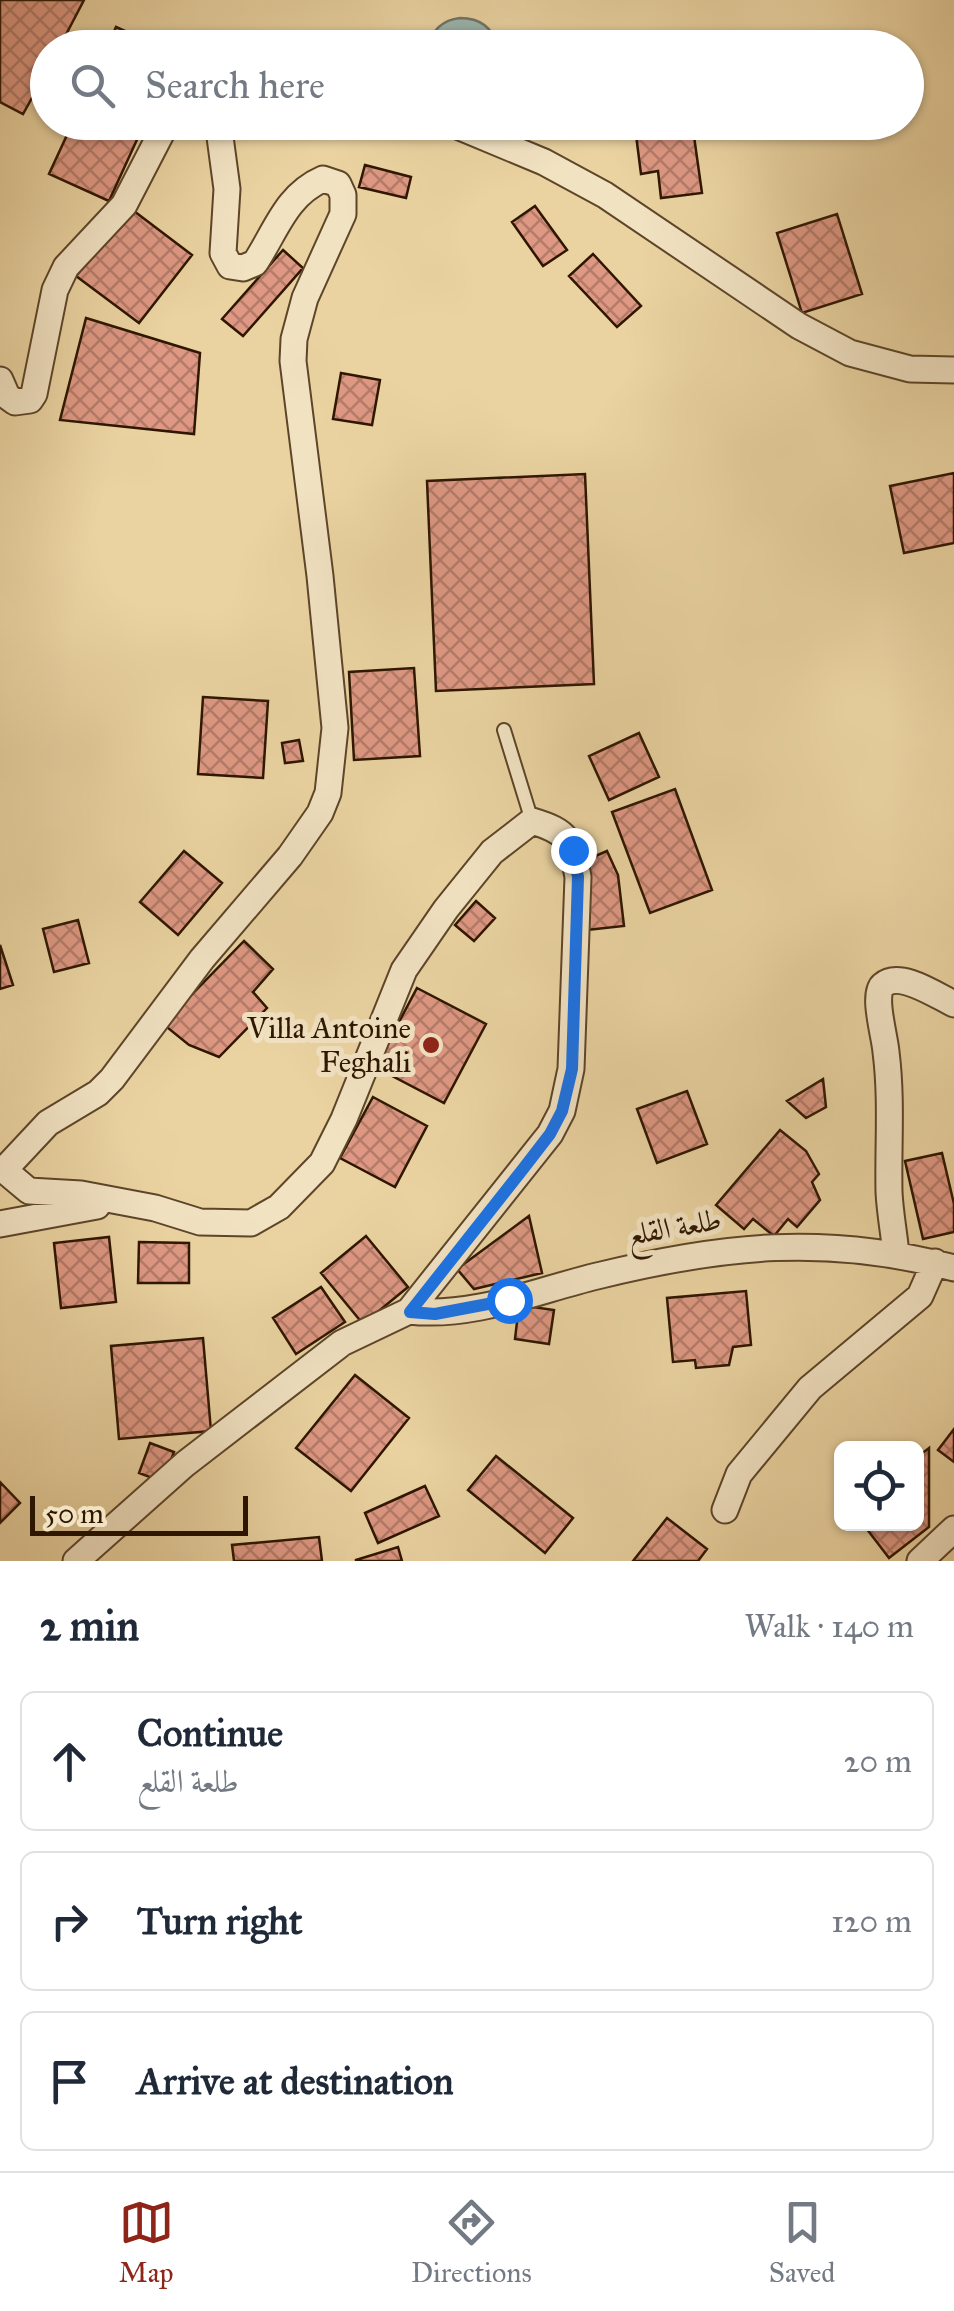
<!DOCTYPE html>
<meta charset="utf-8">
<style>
body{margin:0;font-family:"IM FELL Great Primer",Amiri,serif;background:#f2f2f3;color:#1f2937}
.controls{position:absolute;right:30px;bottom:30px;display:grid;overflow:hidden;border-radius:15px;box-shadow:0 2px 8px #0004}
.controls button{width:90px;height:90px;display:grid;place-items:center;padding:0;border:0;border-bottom:2px solid #e0e1e3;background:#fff;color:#1f2937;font:50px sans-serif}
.scale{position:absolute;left:30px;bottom:25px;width:218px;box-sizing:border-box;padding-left:10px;border:5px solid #2e1601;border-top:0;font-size:28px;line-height:35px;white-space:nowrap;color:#2e1601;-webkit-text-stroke:8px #f1e2c2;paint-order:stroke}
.stop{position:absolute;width:30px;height:30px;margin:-22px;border:8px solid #1a73e8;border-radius:50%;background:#fff}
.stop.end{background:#1a73e8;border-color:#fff;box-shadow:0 2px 10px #0008}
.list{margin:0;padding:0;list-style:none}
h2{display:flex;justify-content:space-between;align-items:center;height:130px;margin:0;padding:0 40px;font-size:42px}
h2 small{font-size:32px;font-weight:400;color:#747a83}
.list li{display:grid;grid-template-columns:65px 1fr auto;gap:30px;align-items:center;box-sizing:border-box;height:140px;margin:0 20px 20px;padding:0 20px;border:2px solid #e0e1e3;border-radius:15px}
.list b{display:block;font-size:38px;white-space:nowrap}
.list p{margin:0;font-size:32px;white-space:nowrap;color:#747a83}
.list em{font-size:32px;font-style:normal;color:#747a83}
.icon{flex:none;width:55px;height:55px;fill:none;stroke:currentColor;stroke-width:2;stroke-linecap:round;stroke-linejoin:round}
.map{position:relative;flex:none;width:954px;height:1561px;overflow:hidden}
.search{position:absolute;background:#fff;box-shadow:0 2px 8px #0004;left:30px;right:30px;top:30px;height:110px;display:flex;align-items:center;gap:25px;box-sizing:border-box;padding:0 35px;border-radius:55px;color:#747a83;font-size:38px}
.sheet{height:610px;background:#fff}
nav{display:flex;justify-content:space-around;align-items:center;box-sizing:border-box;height:140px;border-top:2px solid #e0e1e3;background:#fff;font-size:28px;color:#747a83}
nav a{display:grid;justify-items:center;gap:5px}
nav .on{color:#8f2418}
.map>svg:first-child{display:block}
.water{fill:#9ab6ad;stroke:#6f7668;stroke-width:2.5}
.building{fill:url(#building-cross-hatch);stroke:#2e1601;stroke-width:2.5}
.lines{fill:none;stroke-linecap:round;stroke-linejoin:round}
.lane-casing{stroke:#5d4529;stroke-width:16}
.street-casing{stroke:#5d4529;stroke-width:29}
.lane{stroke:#f1e2c2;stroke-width:12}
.street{stroke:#f1e2c2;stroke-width:25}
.route{stroke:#1a73e8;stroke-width:12}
.poi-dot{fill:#8f2418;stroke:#f1e2c2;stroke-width:4}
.labels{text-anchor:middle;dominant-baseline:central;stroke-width:10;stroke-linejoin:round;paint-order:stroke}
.poi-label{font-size:30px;fill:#2e1601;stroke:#f1e2c2;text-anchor:end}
.street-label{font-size:30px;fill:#2e1601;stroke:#f1e2c2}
</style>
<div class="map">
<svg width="954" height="1561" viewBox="0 0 954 1561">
<defs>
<pattern id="building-cross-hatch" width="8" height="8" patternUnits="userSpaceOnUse" patternTransform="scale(2.5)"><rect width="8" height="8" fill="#de9883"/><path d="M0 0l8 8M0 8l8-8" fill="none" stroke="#b47b69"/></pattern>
</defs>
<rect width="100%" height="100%" fill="#ead3a1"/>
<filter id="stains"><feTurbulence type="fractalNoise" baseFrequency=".002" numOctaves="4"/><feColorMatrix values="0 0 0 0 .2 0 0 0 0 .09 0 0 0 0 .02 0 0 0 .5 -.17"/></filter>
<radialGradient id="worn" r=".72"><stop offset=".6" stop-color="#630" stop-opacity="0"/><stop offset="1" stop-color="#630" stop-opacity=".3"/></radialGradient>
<path class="water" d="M460 18C480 18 493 28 498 47H428C432 30 443 20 460 18Z"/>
<path class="building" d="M0 0H84L59 48H48V69L23 114 0 102Z
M116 27 163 48H107Z
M73 122H145L109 201 49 174Z
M669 122H692L702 193 661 198 658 171 641 174 635 127Z
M365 165 411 177 406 198 359 187Z
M535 206 567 250 543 266 512 222Z
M130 208 192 255 139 323 76 276Z
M837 214 862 294 802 313 777 233Z
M283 250 303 268 243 336 222 319Z
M593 254 641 306 617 327 569 276Z
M86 318 200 353 194 434 60 420Z
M341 373 380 380 372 425 333 419Z
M954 473V543L904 553 890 486Z
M585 474 594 684 436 691 427 481Z
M414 668 420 756 354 760 349 672Z
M203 697 268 701 263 778 198 774Z
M639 733 659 777 609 800 589 756Z
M299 740 303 761 285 763 282 743Z
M675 789 712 890 650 913 612 812Z
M184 851 222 883 178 935 140 902Z
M607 851 618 875 624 926 577 931 586 860Z
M476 901 495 918 474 941 455 925Z
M78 920 89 963 54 972 43 929Z
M244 941 273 969 253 992 267 1008 219 1057 189 1045 163 1024Z
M0 945 13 985 0 989Z
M417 988 486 1024 444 1103 375 1067Z
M823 1079 826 1107 806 1118 787 1101Z
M687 1091 707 1144 657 1163 637 1109Z
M373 1097 427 1126 395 1187 340 1158Z
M780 1130 806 1151 819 1174 812 1182 820 1200 797 1227 788 1219 774 1236 753 1219 744 1229 716 1205Z
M942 1153 954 1204V1232L923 1239 905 1161Z
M529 1216 542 1273 474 1289 457 1269Z
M366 1236 408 1287 363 1324 321 1273Z
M109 1237 116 1302 61 1308 54 1243Z
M139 1242 189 1243V1283H138Z
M321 1287 345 1322 296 1354 273 1318Z
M746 1291 751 1345 733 1347 729 1365 696 1368 695 1360 673 1362 667 1298Z
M519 1305 554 1310 549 1344 515 1339Z
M203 1338 211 1431 119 1439 111 1346Z
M355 1375 409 1418 351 1491 296 1448Z
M954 1429V1462L938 1450Z
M150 1443 174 1452 163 1482 139 1473Z
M929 1448V1527L889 1558 863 1524H916V1458Z
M496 1456 573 1518 545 1553 468 1490Z
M0 1482 20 1503 0 1523Z
M425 1486 439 1516 378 1543 365 1513Z
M667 1518 707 1549 698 1561H633Z
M319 1537 322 1561H234L232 1545Z
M398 1547 402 1561H356V1560Z"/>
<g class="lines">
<g class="lane-casing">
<path id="lane" d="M504 730 532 821"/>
</g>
<g class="street-casing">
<path id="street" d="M214 48H239
M448 122 544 162 605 195 799 326 850 353 910 369 954 370
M0 380 7 396 15 402 30 400 34 394 55 290 66 267 124 205 167 122
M0 1224 97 1206
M896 1254C894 1233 890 1213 889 1192 888 1145 892 1099 886 1052 885 1037 872 994 883 985 900 970 937 996 954 1004
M409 1311C474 1318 535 1291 597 1276 723 1245 827 1234 954 1268
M725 1510 739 1474 810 1388 920 1296 935 1262
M76 1561 185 1464 342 1343 409 1311 550 1134 562 1111 571 1069 578 877C571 840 569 832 532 821L492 852 446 909 404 970 344 1119 322 1163 279 1207 251 1223 200 1222 155 1208 81 1194 29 1191 4 1170 48 1123 98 1093 112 1079 202 959 290 856 320 813 328 793 335 728 320 576 293 361 294 339 305 298 343 214V195L338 184 323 179C286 195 276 231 255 263L243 268 230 266 223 253 227 189 218 122
M920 1561 954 1529"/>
</g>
<use href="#lane" class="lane"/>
<use href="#street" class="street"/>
</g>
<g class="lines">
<path class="route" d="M509 1300 435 1314 410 1312 523 1169 550 1134 562 1111 572 1069 578 877 573 850"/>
</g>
<circle class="poi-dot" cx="431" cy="1045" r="10"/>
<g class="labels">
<g class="poi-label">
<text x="411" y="1028">Villa Antoine<tspan x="411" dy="34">Feghali</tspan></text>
</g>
<g class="street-label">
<text transform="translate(674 1227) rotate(-10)">طلعة القلع</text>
</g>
</g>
<rect width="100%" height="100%" filter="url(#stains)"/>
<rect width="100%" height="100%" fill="url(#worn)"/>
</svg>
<div class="controls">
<button><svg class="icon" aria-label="locate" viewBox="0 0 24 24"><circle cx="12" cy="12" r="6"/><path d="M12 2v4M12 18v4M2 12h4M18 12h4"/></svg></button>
</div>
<div class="scale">50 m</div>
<div class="stop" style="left:509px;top:1300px"></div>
<div class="stop end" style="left:573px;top:850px"></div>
<div class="search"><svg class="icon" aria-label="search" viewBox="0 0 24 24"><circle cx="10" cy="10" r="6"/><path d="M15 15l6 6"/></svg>Search here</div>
</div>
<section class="sheet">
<h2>2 min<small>Walk · 140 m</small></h2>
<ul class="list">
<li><svg class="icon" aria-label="ahead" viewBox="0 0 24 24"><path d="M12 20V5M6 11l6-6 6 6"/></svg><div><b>Continue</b><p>طلعة القلع</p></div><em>20 m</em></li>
<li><svg class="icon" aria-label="right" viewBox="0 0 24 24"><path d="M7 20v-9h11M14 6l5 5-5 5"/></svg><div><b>Turn right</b></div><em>120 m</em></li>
<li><svg class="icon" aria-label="arrive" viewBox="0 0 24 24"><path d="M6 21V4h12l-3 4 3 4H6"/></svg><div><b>Arrive at destination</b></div></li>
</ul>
</section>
<nav>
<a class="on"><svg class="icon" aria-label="map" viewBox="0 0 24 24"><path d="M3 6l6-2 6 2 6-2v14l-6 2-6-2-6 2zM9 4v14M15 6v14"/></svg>Map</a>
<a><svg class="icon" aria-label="directions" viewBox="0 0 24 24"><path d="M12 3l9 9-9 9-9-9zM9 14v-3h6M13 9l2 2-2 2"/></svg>Directions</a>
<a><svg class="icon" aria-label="saved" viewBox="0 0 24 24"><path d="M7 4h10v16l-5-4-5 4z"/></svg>Saved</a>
</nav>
